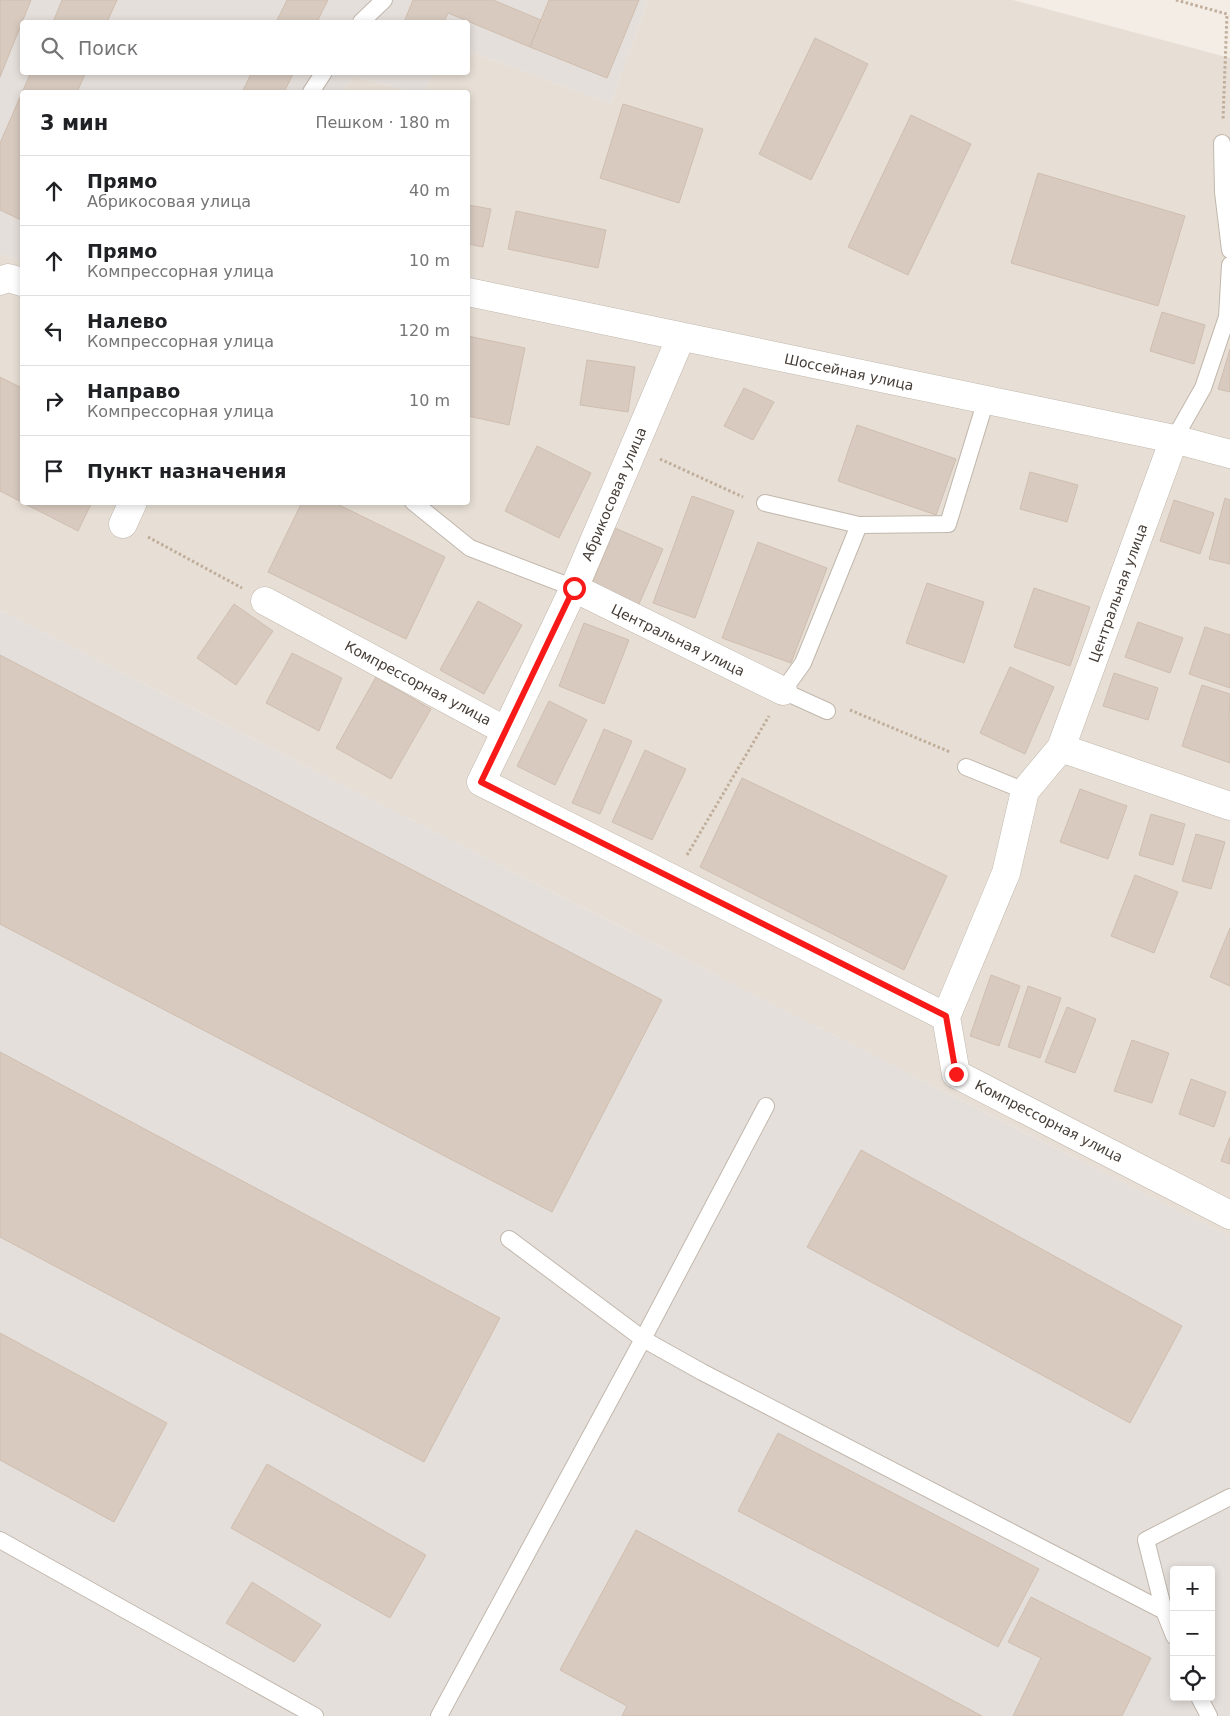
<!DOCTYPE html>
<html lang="ru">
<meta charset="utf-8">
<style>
body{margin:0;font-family:"DejaVu Sans",sans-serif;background:#f6f6f6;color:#202124}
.controls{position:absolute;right:15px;bottom:15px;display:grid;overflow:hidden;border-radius:5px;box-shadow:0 2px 8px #0003}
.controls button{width:45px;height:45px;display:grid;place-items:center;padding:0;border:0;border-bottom:1px solid #e0e0e0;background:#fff;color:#202124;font:25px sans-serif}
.stop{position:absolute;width:15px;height:15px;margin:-11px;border:4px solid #f81a19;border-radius:50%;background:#fff}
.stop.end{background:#f81a19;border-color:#fff;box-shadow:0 1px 5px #0008}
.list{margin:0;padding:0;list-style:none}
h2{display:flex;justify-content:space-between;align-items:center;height:65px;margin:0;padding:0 20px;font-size:21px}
h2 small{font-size:16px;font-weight:400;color:#757577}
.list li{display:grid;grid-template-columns:32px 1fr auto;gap:15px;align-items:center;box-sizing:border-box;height:70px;padding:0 20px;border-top:1px solid #e0e0e0}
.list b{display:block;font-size:19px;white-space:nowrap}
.list p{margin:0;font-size:16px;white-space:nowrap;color:#757577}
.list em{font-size:16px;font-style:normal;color:#757577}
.icon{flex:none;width:28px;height:28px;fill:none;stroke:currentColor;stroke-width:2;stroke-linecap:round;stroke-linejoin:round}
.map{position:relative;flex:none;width:1230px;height:1716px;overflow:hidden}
.search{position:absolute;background:#fff;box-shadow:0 2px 8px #0003;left:20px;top:20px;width:450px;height:55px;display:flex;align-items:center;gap:12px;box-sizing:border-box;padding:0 18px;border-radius:5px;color:#757577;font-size:19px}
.panel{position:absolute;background:#fff;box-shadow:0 2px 8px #0003;left:20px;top:90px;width:450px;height:415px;border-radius:5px}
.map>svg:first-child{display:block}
.residential{fill:#e7dfd5}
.industrial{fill:#e5dfdb;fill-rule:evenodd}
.building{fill:#d8cabf;stroke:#cfbeaf}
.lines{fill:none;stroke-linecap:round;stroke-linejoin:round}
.lane-casing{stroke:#c1b7ac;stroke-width:18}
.street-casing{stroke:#c1b7ac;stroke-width:29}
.path{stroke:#c0ad9a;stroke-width:3;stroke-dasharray:2.5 2.5;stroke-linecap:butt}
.lane{stroke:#fff;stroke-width:16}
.street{stroke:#fff;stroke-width:28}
.route{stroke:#f81a19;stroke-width:6}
.labels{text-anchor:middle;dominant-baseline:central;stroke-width:4;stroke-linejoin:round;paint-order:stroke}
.street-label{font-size:14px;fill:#463d36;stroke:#fff}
</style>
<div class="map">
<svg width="1230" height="1716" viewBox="0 0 1230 1716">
<rect width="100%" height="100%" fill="#f3ede6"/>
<path class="residential" d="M648 0H1013L1230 58V1237L0 610V254L22 261V502H468V92H425L434 73 468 72V51L611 104Z
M354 76 414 92H342Z"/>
<path class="industrial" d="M0 0H648L611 104 468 51V22H22V72L434 73 425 92H414L354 76 342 92H22V261L0 254Z
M0 610 1230 1237V1716H0ZM1174 1570H1211V1697H1174Z"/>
<path class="building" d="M0 0H31L0 77Z
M62 0H117L107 22H53Z
M287 0H328L317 22H276Z
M413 0H493L541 20 530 47 448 13 444 22H404Z
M549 0H639L607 78 530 47Z
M815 38 868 64 811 180 759 154Z
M31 72H86L77 92H22L21 220 0 210V143Z
M252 72H294L284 92H242Z
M623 104 703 129 679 203 600 178Z
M911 115 971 144 908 275 848 247Z
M1038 173 1185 216 1158 306 1011 263Z
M468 205 491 209 483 247 468 244Z
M516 211 606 230 598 268 508 249Z
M1162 312 1205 325 1194 364 1150 351Z
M468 336 525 348 509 425 468 416Z
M1230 349V392L1218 389Z
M587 360 635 367 628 412 580 405Z
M0 377 22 388V502H92L78 531 0 491Z
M744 388 774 402 753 440 724 426Z
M857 425 956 459 936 515 838 481Z
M537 446 591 473 559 538 505 511Z
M1030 472 1078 485 1067 522 1020 509Z
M692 496 734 511 695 618 653 603Z
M1225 498 1230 500V564L1209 559Z
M1174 500 1214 513 1200 554 1160 541Z
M302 502H333L445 557 406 639 268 572Z
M615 528 663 549 639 604 592 584Z
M758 542 827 568 791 663 722 638Z
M927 583 984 602 964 663 906 643Z
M1034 588 1090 607 1070 666 1014 647Z
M478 601 522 625 484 694 440 670Z
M234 604 273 631 236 685 197 658Z
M1138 622 1183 638 1170 673 1125 657Z
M584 623 629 640 604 704 559 686Z
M1205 627 1230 635V688L1189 674Z
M292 653 342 678 319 731 266 703Z
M0 655 662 1000 552 1212 0 924Z
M1010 667 1054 687 1025 754 980 733Z
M1114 673 1158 688 1148 720 1103 706Z
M376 677 431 709 391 779 336 748Z
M1202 685 1230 694 1229 718H1230V763L1182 746Z
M549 701 587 720 555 785 517 766Z
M604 729 632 741 600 814 572 803Z
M645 750 686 769 652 840 612 822Z
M742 778 947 876 904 970 700 867Z
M1080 789 1127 806 1108 859 1060 842Z
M1151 814 1185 824 1173 865 1139 855Z
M1196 834 1225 842 1211 889 1182 881Z
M1135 875 1178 892 1154 953 1111 936Z
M1230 928V986L1210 977Z
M991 975 1020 986 999 1046 970 1036Z
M1028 986 1061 998 1040 1058 1008 1047Z
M1067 1007 1096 1019 1075 1073 1045 1062Z
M1132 1040 1169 1053 1152 1103 1114 1091Z
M0 1052 500 1318 424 1462 0 1237Z
M1191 1079 1226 1092 1214 1127 1179 1114Z
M1230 1137V1164L1221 1161Z
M861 1150 1182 1326 1130 1423 807 1247Z
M0 1333 167 1423 114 1522 0 1460Z
M778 1433 1039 1569 998 1647 738 1511Z
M267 1464 426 1555 390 1618 231 1528Z
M636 1530 982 1716H622L627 1706 560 1670Z
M252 1582 321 1625 294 1662 226 1623Z
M1031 1597 1151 1658 1122 1716H1013L1041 1658 1008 1642Z"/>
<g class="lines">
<g class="lane-casing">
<path id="lane" d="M361 22 384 0
M311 92 324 72
M1222 143 1223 192 1230 250
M1174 439 1203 388 1227 317 1230 265
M413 502 470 548 574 588
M765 503 859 525
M827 711 783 691 803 663 859 525 948 524 986 400
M966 767 1025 791
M509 1239 643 1339 702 1372 1164 1611 1174 1636
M0 1540 315 1716
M1164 1611 1146 1540 1230 1497
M1199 1697 1209 1716
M439 1716 643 1339 766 1106"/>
</g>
<g class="street-casing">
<path id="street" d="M0 281 8 278 22 282
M468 292 1174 439 1230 454
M123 524 133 502
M574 588 783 691
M265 601 506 731 481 782 946 1017 956 1074 1230 1215
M506 731 574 588 681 337
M1061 748 1230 806
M946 1017 1006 873 1025 791 1061 748 1174 439"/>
</g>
<path class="path" d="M1176 0 1227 14 1223 120
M660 459 743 497
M148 537 242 588
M850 710 950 752
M687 855 769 716"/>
<use href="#lane" class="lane"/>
<use href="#street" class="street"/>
</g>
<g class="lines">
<path class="route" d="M574 588 481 782 946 1016 956 1074"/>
</g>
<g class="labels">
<g class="street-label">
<text transform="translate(849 372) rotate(12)">Шоссейная улица</text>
<text transform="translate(614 494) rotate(-67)">Абрикосовая улица</text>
<text transform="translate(1118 593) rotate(-70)">Центральная улица</text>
<text transform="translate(678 640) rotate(26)">Центральная улица</text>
<text transform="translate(418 683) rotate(28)">Компрессорная улица</text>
<text transform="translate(1049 1121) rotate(27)">Компрессорная улица</text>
</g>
</g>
</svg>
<div class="controls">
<button>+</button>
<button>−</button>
<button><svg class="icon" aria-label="locate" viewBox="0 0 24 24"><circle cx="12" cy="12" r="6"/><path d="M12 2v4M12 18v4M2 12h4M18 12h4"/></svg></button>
</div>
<div class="stop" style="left:574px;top:588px"></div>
<div class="stop end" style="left:956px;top:1074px"></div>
<div class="search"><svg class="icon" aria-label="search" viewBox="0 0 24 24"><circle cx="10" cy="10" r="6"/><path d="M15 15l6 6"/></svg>Поиск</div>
<section class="panel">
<h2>3 мин<small>Пешком · 180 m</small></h2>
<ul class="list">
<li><svg class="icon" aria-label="ahead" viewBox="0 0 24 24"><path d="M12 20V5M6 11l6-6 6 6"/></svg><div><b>Прямо</b><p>Абрикосовая улица</p></div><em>40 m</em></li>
<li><svg class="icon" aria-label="ahead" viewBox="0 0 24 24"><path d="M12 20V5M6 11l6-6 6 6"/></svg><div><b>Прямо</b><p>Компрессорная улица</p></div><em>10 m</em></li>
<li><svg class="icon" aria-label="left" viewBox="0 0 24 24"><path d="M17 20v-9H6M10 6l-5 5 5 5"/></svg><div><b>Налево</b><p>Компрессорная улица</p></div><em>120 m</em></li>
<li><svg class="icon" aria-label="right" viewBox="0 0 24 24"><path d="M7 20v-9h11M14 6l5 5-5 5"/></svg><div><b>Направо</b><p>Компрессорная улица</p></div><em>10 m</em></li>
<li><svg class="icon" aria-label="arrive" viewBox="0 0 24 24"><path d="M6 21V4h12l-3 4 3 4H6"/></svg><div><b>Пункт назначения</b></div></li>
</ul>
</section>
</div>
